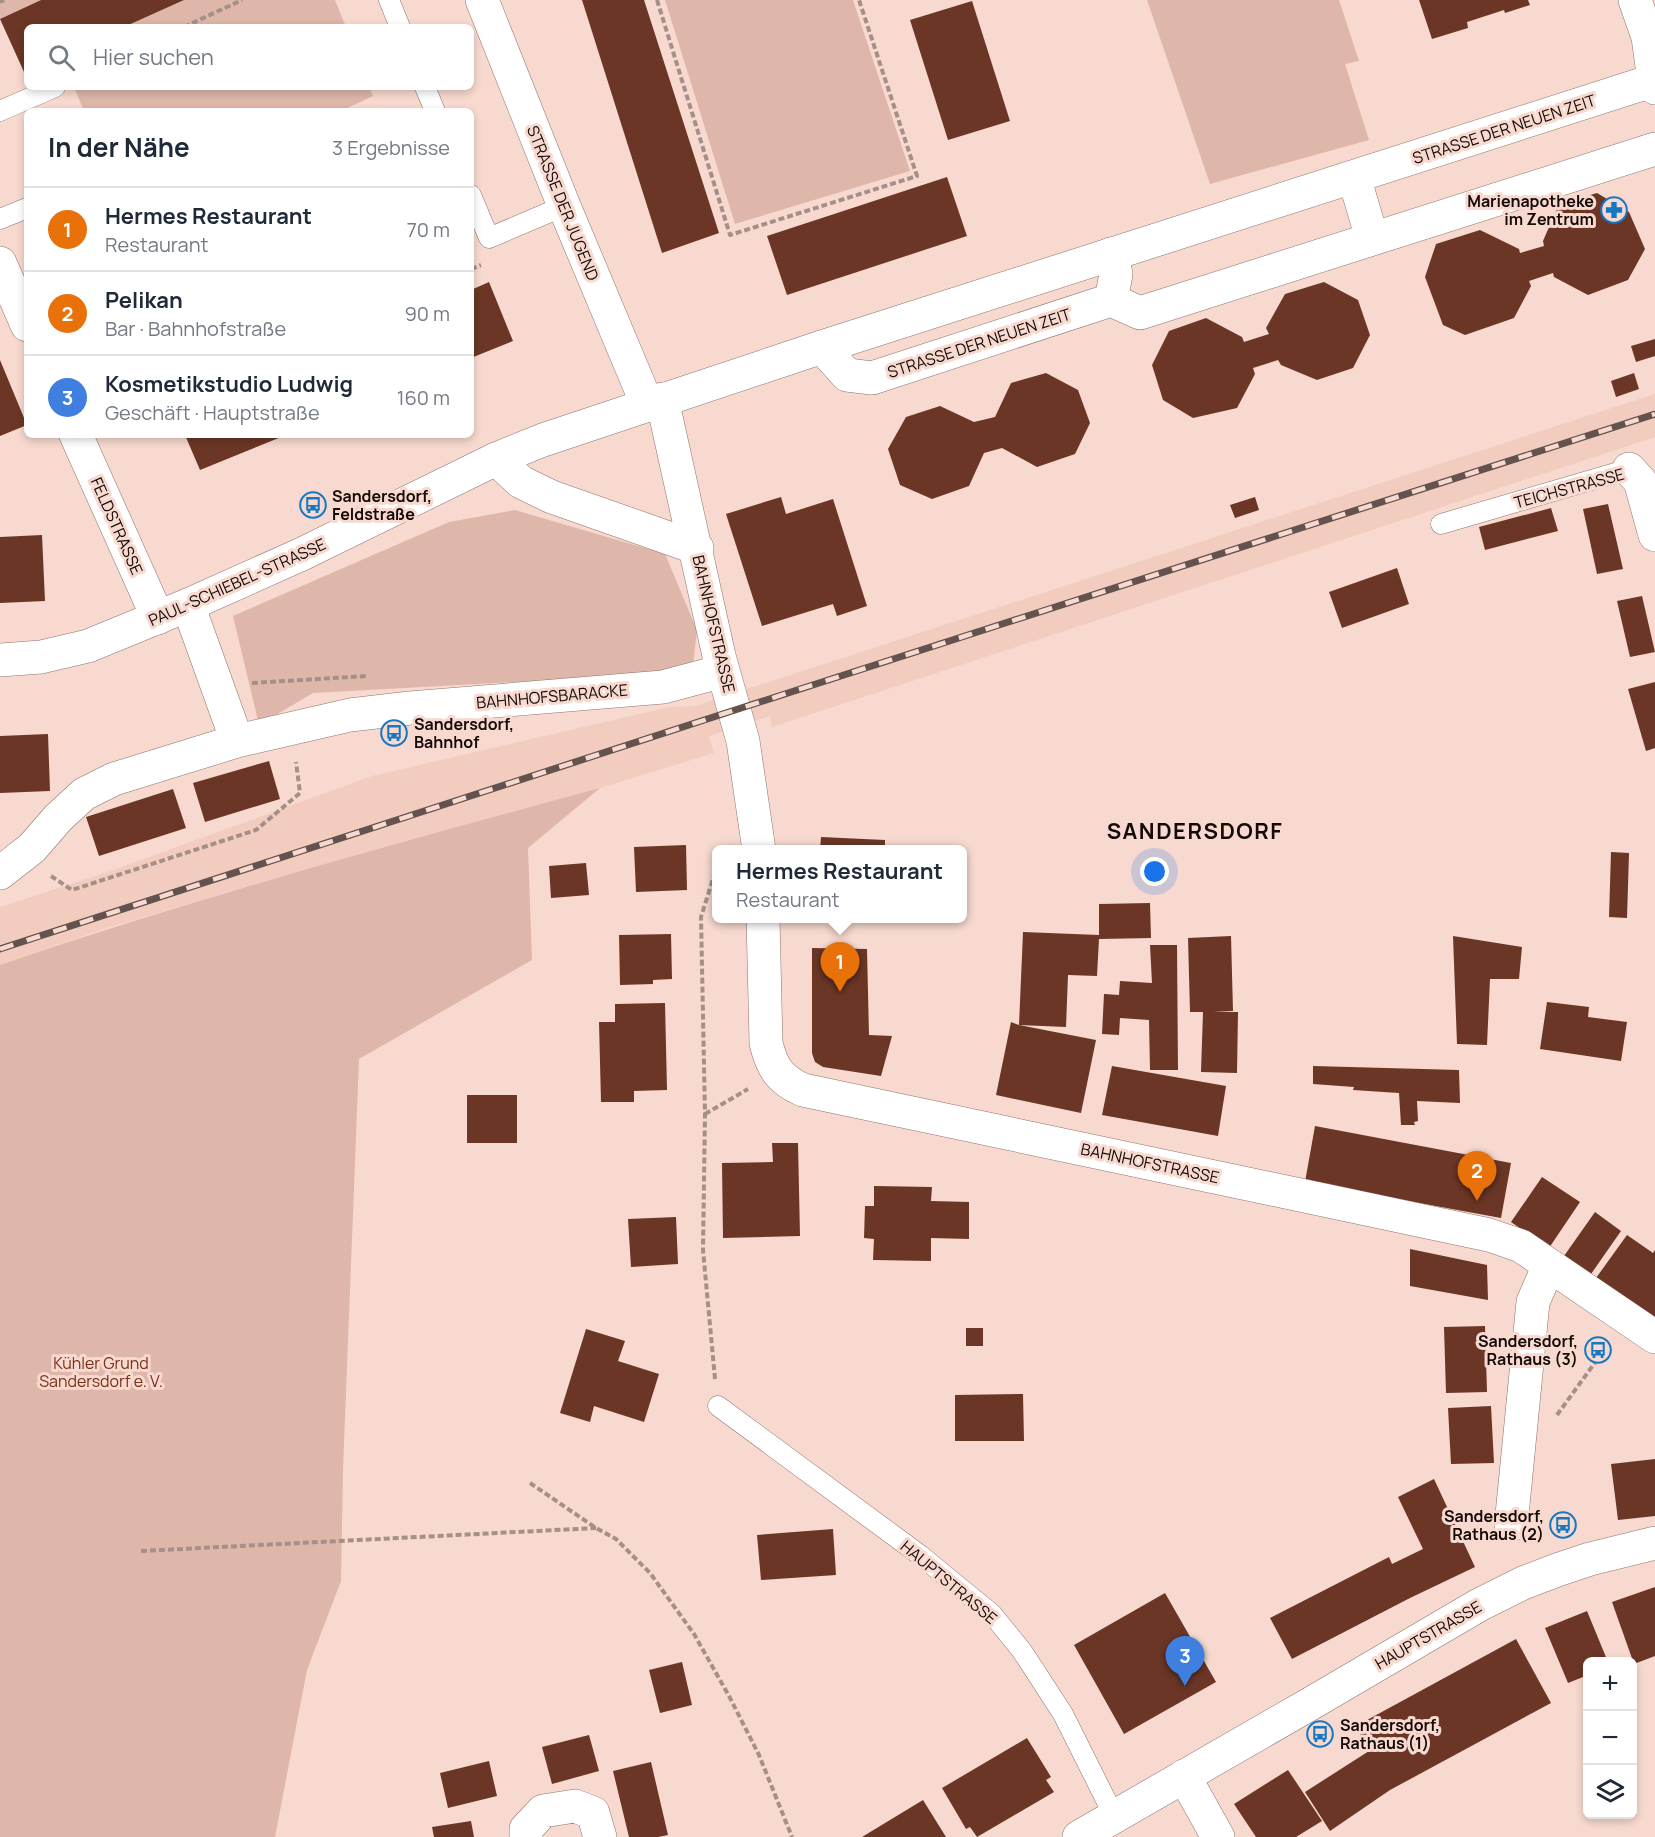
<!DOCTYPE html>
<html lang="de">
<meta charset="utf-8">
<style>
body{margin:0;font-family:Manrope,sans-serif;background:#f6f6f7;color:#1f2937}
.controls{position:absolute;right:18px;bottom:18px;display:grid;overflow:hidden;border-radius:9px;box-shadow:0 3px 9px #0003}
.controls button{width:54px;height:54px;display:grid;place-items:center;padding:0;border:0;border-bottom:2px solid #e0e1e3;background:#fff;color:#1f2937;font:30px sans-serif}
.you{position:absolute;left:1155px;top:872px;width:21px;height:21px;margin:-15px;border:4px solid #fff;border-radius:50%;background:#1a73e8;box-shadow:0 0 0 9px #1a73e833}
.badge{display:grid;place-items:center;width:39px;height:39px;border-radius:50%;background:#2563eb;color:#fff;font-size:20px;font-weight:700}
.pin{position:absolute;translate:-50% -50px;filter:drop-shadow(0 2px 3px #0008)}
.pin::after{content:'';position:absolute;top:32px;width:21px;height:18px;background:inherit;clip-path:polygon(0 0,100% 0,50% 100%)}
.popup{position:absolute;left:712px;top:845px;width:255px;height:78px;box-sizing:border-box;display:grid;place-content:center;border-radius:9px;background:#fff;filter:drop-shadow(0 2px 4px #0005);font-size:20px;white-space:nowrap;color:#747a83}
.popup b{font-size:22px;color:#1f2937}
.popup::after{content:'';position:absolute;left:50%;top:100%;margin-left:-12px;border:12px solid transparent;border-top-color:#fff}
.list{margin:0;padding:0;list-style:none}
h2{display:flex;justify-content:space-between;align-items:center;height:78px;margin:0;padding:0 24px;font-size:26px}
h2 small{font-size:20px;font-weight:400;color:#747a83}
.list li{display:grid;grid-template-columns:39px 1fr auto;gap:18px;align-items:center;box-sizing:border-box;height:84px;padding:0 24px;border-top:2px solid #e0e1e3}
.list b{display:block;font-size:22px;white-space:nowrap}
.list p{margin:0;font-size:20px;white-space:nowrap;color:#747a83}
.list em{font-size:20px;font-style:normal;color:#747a83}
.icon{flex:none;width:33px;height:33px;fill:none;stroke:currentColor;stroke-width:2;stroke-linecap:round;stroke-linejoin:round}
.map{position:relative;flex:none;width:1655px;height:1837px;overflow:hidden}
.search{position:absolute;background:#fff;box-shadow:0 3px 9px #0003;left:24px;top:24px;width:450px;height:66px;display:flex;align-items:center;gap:15px;box-sizing:border-box;padding:0 21px;border-radius:9px;color:#747a83;font-size:22px}
.panel{position:absolute;background:#fff;box-shadow:0 3px 9px #0003;left:24px;top:108px;width:450px;height:330px;border-radius:9px}
.map>svg:first-child{display:block}
.built{fill:#f1ccbf}
.green{fill:#dfb7aa}
.building{fill:#6b3625}
.lines{fill:none;stroke-linecap:round;stroke-linejoin:round}
.lane-casing{stroke:#8e736a;stroke-width:21}
.street-casing{stroke:#8e736a;stroke-width:34}
.secondary-casing{stroke:#8e736a;stroke-width:34}
.path{stroke:#a68f88;stroke-width:4;stroke-dasharray:6 3;stroke-linecap:butt}
.lane{stroke:#fff;stroke-width:20}
.street{stroke:#fff;stroke-width:33}
.secondary{stroke:#fff;stroke-width:33}
.rail-casing{stroke:#63524d;stroke-width:7}
.rail{stroke:#f7d9cf;stroke-width:4.5;stroke-dasharray:14;stroke-linecap:butt}
.labels{text-anchor:middle;dominant-baseline:central;stroke-width:6;stroke-linejoin:round;paint-order:stroke}
.street-label{font-size:16px;fill:#140a07;stroke:#f7d9cf}
.poi-label{font-size:16px;font-weight:bold;fill:#140a07;stroke:#f7d9cf;text-anchor:end}
.park-label{font-size:16px;fill:#7a2f16;stroke:#f7d9cf}
.district-label{font-size:22px;font-weight:bold;letter-spacing:1.5px;fill:#140a07;stroke:#f7d9cf}
</style>
<div class="map">
<svg width="1655" height="1837" viewBox="0 0 1655 1837">
<rect width="100%" height="100%" fill="#f7d9cf"/>
<path class="built" d="M1655 394V437L772 727 770 716 709 736 714 753 600 788 231 891 104 929 0 965V907L108 872 372 776 670 707 695 706Z"/>
<path class="green" d="M0 0H41L0 19Z
M184 0H335L346 27H124Z
M665 0H853L910 171 735 224Z
M1147 0H1339L1359 61 1345 64 1369 140 1210 184Z
M74 87H369L373 96 341 111H84Z
M515 510 665 554 697 630 693 665 664 674 313 693 259 725 233 616 449 522Z
M600 788 528 848 532 960 359 1059 343 1470 341 1581 307 1670 275 1837H0V965C198 897 399 843 600 788Z"/>
<path class="building" d="M41 0H184L124 27H27V71L24 72 0 19Z
M582 0H644L719 233 662 253Z
M1419 0H1528L1530 5 1505 13 1504 10 1467 22 1468 28 1432 39Z
M972 1 1010 121 948 140 910 20Z
M947 177 967 236 787 295 767 236Z
M1597 193 1629 212 1645 249 1628 280 1588 295 1554 277 1553 273 1529 281 1531 286 1514 318 1465 335 1443 325 1425 277 1436 244 1480 230 1519 249 1520 253 1544 246 1543 241 1559 204Z
M489 282 513 341 471 358V290Z
M1324 282 1358 300 1370 335 1353 368 1317 380 1281 365 1278 360 1253 368 1255 374 1237 408 1193 418 1163 400 1152 365 1169 331 1206 318 1242 337 1244 342 1269 334 1266 328 1285 294Z
M1655 339V356L1636 362 1631 346Z
M0 360 27 425 0 436Z
M1046 373 1078 390 1090 423 1075 454 1037 467 1002 448 984 453 969 486 932 499 900 485 888 449 906 417 940 406 974 422 995 417 1011 383Z
M1634 373 1639 389 1616 397 1611 381Z
M185 435H286L200 470Z
M781 497 786 514 833 499 867 606 837 616 833 604 762 626 726 514Z
M1255 497 1259 510 1235 518 1230 505Z
M1608 504 1623 569 1597 574 1583 509Z
M1551 508 1558 531 1485 550 1479 527Z
M42 535 45 601 0 603V537Z
M1397 568 1409 604 1342 628 1329 592Z
M1642 596 1655 652 1630 657 1617 601Z
M1655 682V748L1646 751 1628 689Z
M48 734 50 791 0 793V736Z
M269 761 280 799 205 822 193 783Z
M173 789 186 828 99 856 86 817Z
M821 837 885 840V850H820Z
M686 845 687 890 636 892 634 847Z
M1611 852 1629 853 1627 918 1609 917Z
M586 863 589 895 551 898 549 866Z
M1150 903 1151 938 1099 939 1097 976 1068 975 1066 1027 1019 1025 1096 1040 1081 1113 996 1095 1011 1022 1019 1025 1023 932 1099 935V904Z
M671 934 672 979 653 980V984L620 985 619 935Z
M1231 936 1233 1011 1213 1012H1238L1237 1073 1201 1072 1203 1012H1190L1188 938Z
M1453 936 1522 947 1519 979H1490L1487 1045 1457 1044Z
M1150 945H1177L1178 1070H1150L1149 1020 1120 1018 1119 1035 1102 1034 1104 994 1119 995 1120 981 1152 983Z
M812 948 867 949 869 1035 892 1036 881 1076 823 1067 815 1062 812 1053Z
M1547 1002 1589 1007 1588 1017 1627 1022 1621 1061 1540 1049Z
M665 1003 667 1090 634 1091V1102H601L599 1022H615V1004Z
M1112 1066 1226 1086 1218 1136 1102 1115Z
M1313 1066 1459 1070 1460 1103 1417 1101 1418 1121 1414 1122 1415 1125H1401L1399 1093 1353 1090 1354 1087 1313 1084Z
M467 1095H517V1143H467Z
M1315 1126 1511 1163 1501 1218 1305 1182Z
M772 1143H798L800 1236 723 1238 722 1163 773 1162Z
M1542 1177 1580 1202 1549 1248 1511 1222Z
M874 1186 932 1187 931 1201 969 1202V1239L931 1238V1261L873 1260 874 1239 864 1238 865 1206H874Z
M1595 1212 1621 1231 1591 1274 1564 1256Z
M676 1217 678 1264 631 1267 628 1219Z
M1627 1235 1653 1253 1655 1250V1319L1596 1278Z
M1410 1249 1487 1265 1488 1300 1410 1286Z
M1485 1326 1487 1392 1446 1393 1444 1327Z
M966 1328H983V1346H966Z
M586 1329 625 1341 618 1361 659 1374 644 1422 594 1406 590 1422 560 1413Z
M1023 1394 1024 1441H955V1395Z
M1491 1406 1494 1463 1451 1464 1448 1408Z
M1655 1459V1516L1618 1520 1611 1464Z
M1434 1479 1475 1567 1410 1598 1292 1659 1270 1618 1389 1557 1392 1564 1423 1549 1398 1497Z
M833 1529 836 1575 761 1580 757 1535Z
M1655 1587V1656L1634 1664 1612 1602Z
M1165 1593 1216 1682 1124 1734 1074 1645Z
M1587 1611 1608 1662H1588V1675L1568 1683 1545 1628Z
M1516 1639 1551 1703 1390 1790 1330 1831 1305 1792 1369 1751 1356 1726Z
M682 1662 692 1705 660 1713 649 1670Z
M589 1735 599 1771 552 1784 542 1747Z
M1027 1738 1051 1777 1046 1780 1054 1792 977 1837 970 1827 966 1829 942 1788Z
M489 1761 497 1796 448 1808 440 1773Z
M651 1762 668 1835 658 1837H629L613 1771Z
M1288 1770 1322 1821 1296 1837H1256L1234 1804Z
M923 1800 946 1837H862Z
M471 1821 474 1837H434L432 1827Z"/>
<g class="lines">
<g class="lane-casing">
<path id="lane" d="M389 0 400 27
M425 87 435 111
M0 111 55 87
M471 195 489 238 564 206
M0 219 27 208
M1441 524 1629 469
M718 1406 920 1555 992 1614 1022 1651 1063 1714 1114 1816"/>
</g>
<g class="street-casing">
<path id="street" d="M482 0 564 206 647 404
M1635 0 1648 37 1655 88
M1354 177 1372 238
M0 263 27 325
M1111 300 1116 274 1111 254
M822 347 847 375 872 378 1111 300 1140 313 1655 149
M662 399 719 656 743 741 759 850
M76 435 158 618
M496 459 521 482 552 497 697 548
M1629 469 1640 481 1655 535
M188 605 237 741
M0 873 32 848 58 818 84 794 114 779 237 741 350 715 410 708 663 687 723 671
M763 918 766 1043C772 1068 780 1080 803 1090L1489 1235 1521 1246 1655 1337
M1511 1525 1533 1302 1549 1265
M1184 1776 1218 1837
M526 1837V1829L543 1811 575 1806 593 1813 600 1837"/>
</g>
<g class="secondary-casing">
<path id="secondary" d="M0 660 41 657 88 646 188 605 302 554 496 459 543 440 822 347 1655 80
M1079 1837 1310 1704 1479 1605 1523 1583 1557 1570 1590 1559 1655 1543"/>
</g>
<path class="path" d="M657 0 730 235 917 176 859 0
M0 2 4 0
M184 27 242 0
M471 269 481 265
M252 683 367 676
M51 876 72 890 256 830 300 793 296 762
M705 1114 748 1089
M715 1379 703 1250 705 1114 701 917 717 866
M1557 1415 1607 1346
M530 1483 596 1528 616 1539 650 1573 694 1634 729 1696 759 1755 792 1837
M141 1551 596 1528"/>
<use href="#lane" class="lane"/>
<use href="#street" class="street"/>
<use href="#secondary" class="secondary"/>
<g class="rail-casing">
<path id="rail" d="M0 949 735 710 1655 414"/>
</g>
<use href="#rail" class="rail"/>
</g>
<defs>
<g id="pharmacy-ring" transform="scale(1.35)"><circle r="9.5" fill="#f7d9cf" stroke="#1677c3" stroke-width="1.5"/><path d="M-2-6h4v4h4v4h-4v4h-4v-4h-4v-4h4Z" fill="#1677c3"/></g>
<g id="bus-ring" transform="scale(1.35)"><circle r="9.5" fill="#f7d9cf" stroke="#1677c3" stroke-width="1.5"/><path d="M-5-6H5V4H4V6H2V4H-2V6H-4V4H-5ZM-3.5-4V0h7V-4ZM-3.5 1.2v1.5H-2V1.2ZM2 1.2v1.5H3.5V1.2Z" fill="#1677c3"/></g>
</defs>
<g fill-rule="evenodd">
<use href="#pharmacy-ring" x="1614" y="210"/>
<use href="#bus-ring" x="313" y="505"/>
<use href="#bus-ring" x="394" y="733"/>
<use href="#bus-ring" x="1598" y="1350"/>
<use href="#bus-ring" x="1563" y="1525"/>
<use href="#bus-ring" x="1320" y="1734"/>
</g>
<g class="labels">
<g class="street-label">
<text transform="translate(1504 129) rotate(-18)">STRASSE DER NEUEN ZEIT</text>
<text transform="translate(563 203) rotate(68)">STRASSE DER JUGEND</text>
<text transform="translate(979 343) rotate(-18)">STRASSE DER NEUEN ZEIT</text>
<text transform="translate(1569 488) rotate(-15)">TEICHSTRASSE</text>
<text transform="translate(117 526) rotate(66)">FELDSTRASSE</text>
<text transform="translate(237 582) rotate(-24)">PAUL-SCHIEBEL-STRASSE</text>
<text transform="translate(714 624) rotate(77)">BAHNHOFSTRASSE</text>
<text transform="translate(552 696) rotate(-5)">BAHNHOFSBARACKE</text>
<text transform="translate(1150 1163) rotate(12)">BAHNHOFSTRASSE</text>
<text transform="translate(949 1582) rotate(40)">HAUPTSTRASSE</text>
<text transform="translate(1428 1635) rotate(-30)">HAUPTSTRASSE</text>
</g>
<g class="poi-label">
<text x="1594" y="201">Marienapotheke<tspan x="1594" dy="18">im Zentrum</tspan></text>
<text x="332" y="496" text-anchor="start">Sandersdorf,<tspan x="332" dy="18">Feldstraße</tspan></text>
<text x="414" y="724" text-anchor="start">Sandersdorf,<tspan x="414" dy="18">Bahnhof</tspan></text>
<text x="1578" y="1341">Sandersdorf,<tspan x="1578" dy="18">Rathaus (3)</tspan></text>
<text x="1544" y="1516">Sandersdorf,<tspan x="1544" dy="18">Rathaus (2)</tspan></text>
<text x="1340" y="1725" text-anchor="start">Sandersdorf,<tspan x="1340" dy="18">Rathaus (1)</tspan></text>
</g>
<g class="park-label">
<text x="101" y="1363">Kühler Grund<tspan x="101" dy="18">Sandersdorf e. V.</tspan></text>
</g>
<g class="district-label">
<text x="1195" y="831">SANDERSDORF</text>
</g>
</g>
</svg>
<div class="controls">
<button>+</button>
<button>−</button>
<button><svg class="icon" aria-label="layers" viewBox="0 0 24 24"><path d="M12 4l9 5-9 5-9-5zM3 14l9 5 9-5"/></svg></button>
</div>
<div class="you"></div>
<div class="pin badge" style="left:840px;top:992px;background:#e8710a">1</div>
<div class="popup"><b>Hermes Restaurant</b>Restaurant</div>
<div class="pin badge" style="left:1477px;top:1201px;background:#e8710a">2</div>
<div class="pin badge" style="left:1185px;top:1686px;background:#3f7fe0">3</div>
<div class="search"><svg class="icon" aria-label="search" viewBox="0 0 24 24"><circle cx="10" cy="10" r="6"/><path d="M15 15l6 6"/></svg>Hier suchen</div>
<section class="panel">
<h2>In der Nähe<small>3 Ergebnisse</small></h2>
<ul class="list">
<li><span class="badge" style="background:#e8710a">1</span><div><b>Hermes Restaurant</b><p>Restaurant</p></div><em>70 m</em></li>
<li><span class="badge" style="background:#e8710a">2</span><div><b>Pelikan</b><p>Bar · Bahnhofstraße</p></div><em>90 m</em></li>
<li><span class="badge" style="background:#3f7fe0">3</span><div><b>Kosmetikstudio Ludwig</b><p>Geschäft · Hauptstraße</p></div><em>160 m</em></li>
</ul>
</section>
</div>
